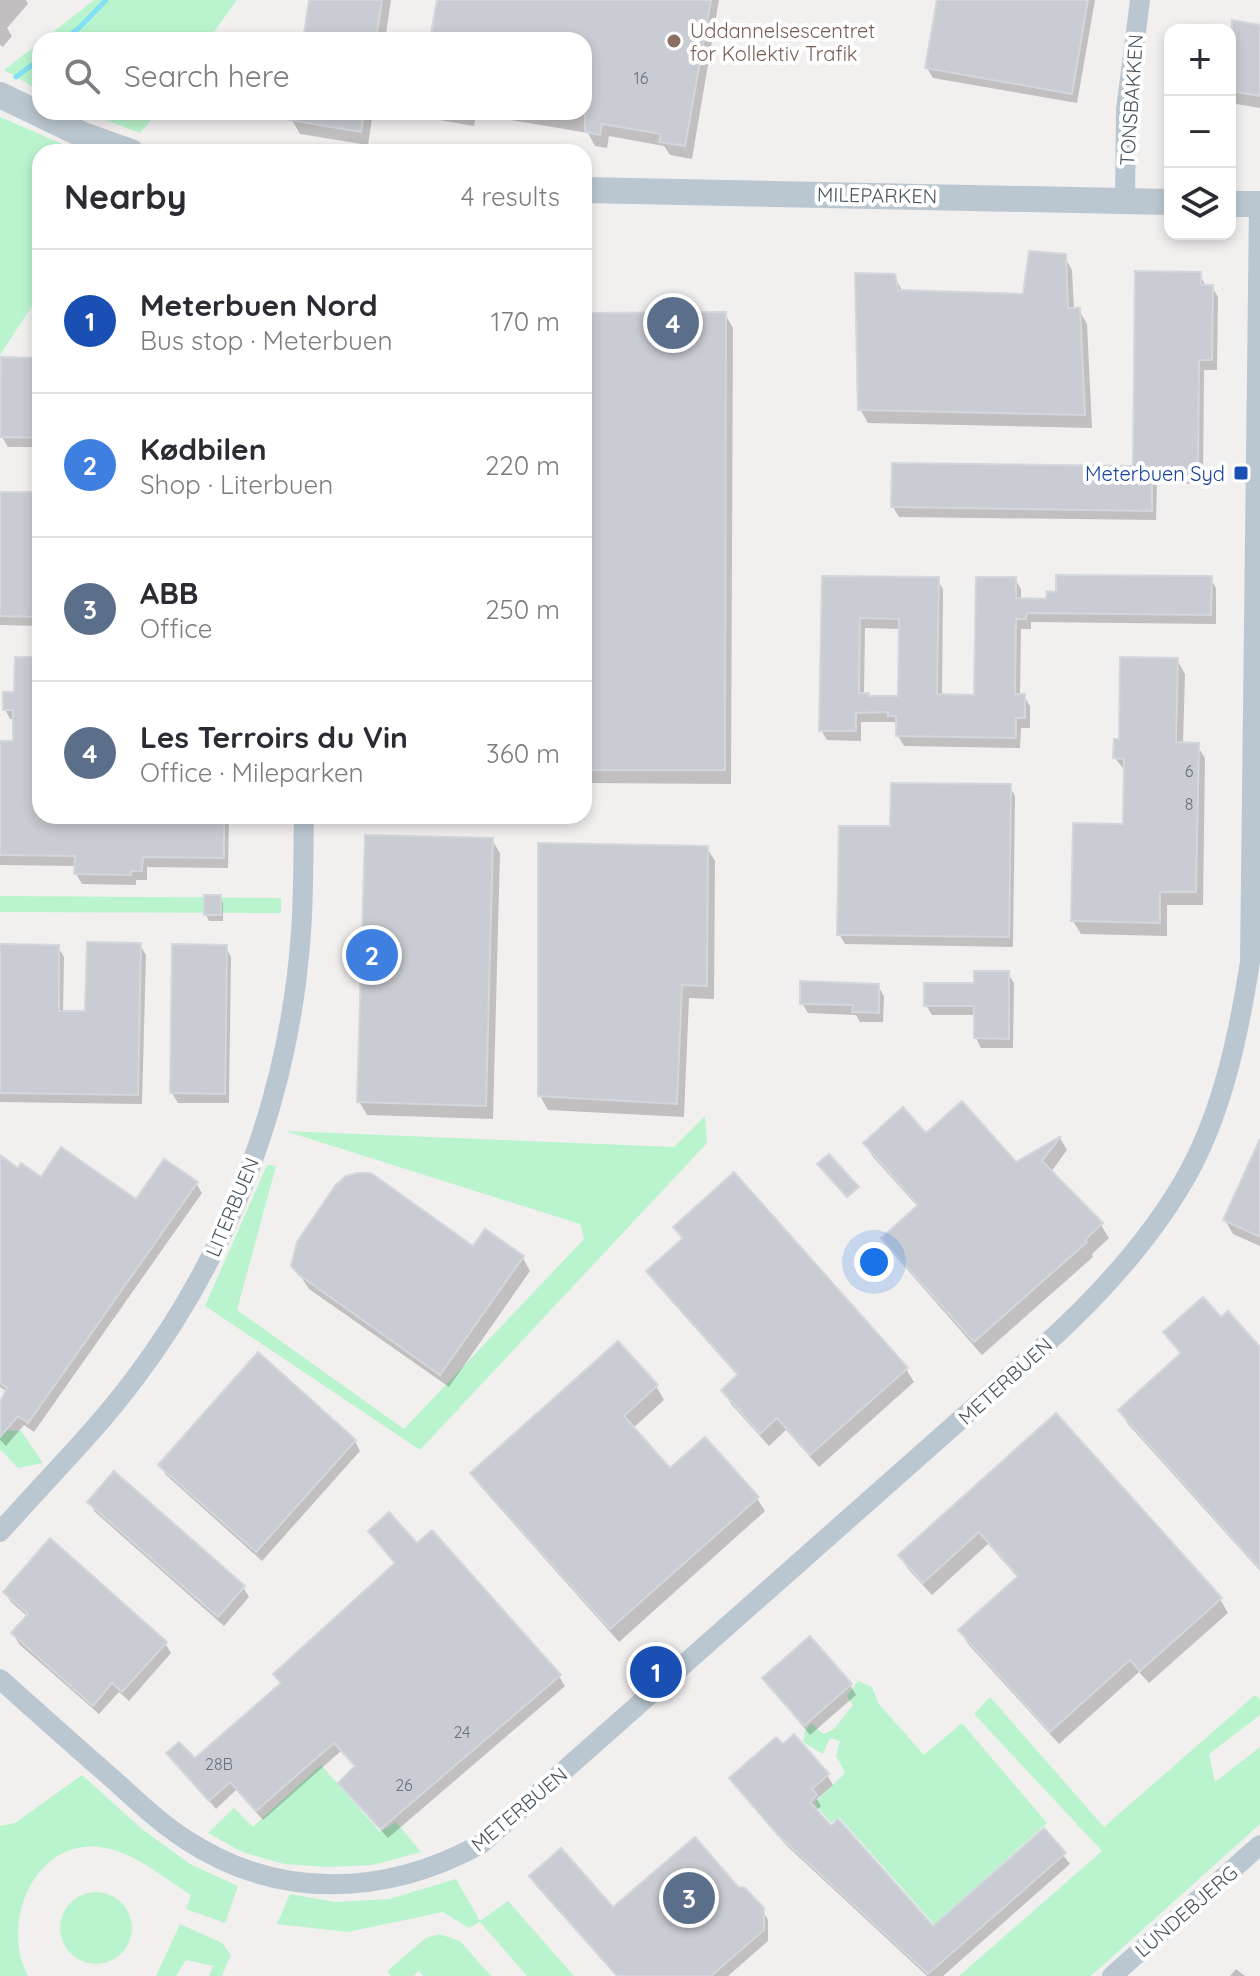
<!DOCTYPE html>
<meta charset="utf-8">
<style>
body{margin:0;font-family:Quicksand,sans-serif;background:#f2f2f3;color:#2b2b33}
.controls{position:absolute;right:24px;top:24px;display:grid;overflow:hidden;border-radius:16px;box-shadow:0 4px 12px #0003}
.controls button{width:72px;height:72px;display:grid;place-items:center;padding:0;border:0;border-bottom:2px solid #e1e1e2;background:#fff;color:#2b2b33;font:40px sans-serif}
.you{position:absolute;left:874px;top:1262px;width:28px;height:28px;margin:-20px;border:6px solid #fff;border-radius:50%;background:#1a73e8;box-shadow:0 0 0 12px #1a73e833}
.badge{display:grid;place-items:center;width:52px;height:52px;border-radius:50%;background:#1a73e8;color:#fff;font-size:26px;font-weight:700}
.pin{position:absolute;translate:-50% -50%;border:4px solid #fff;box-shadow:0 2px 8px #0006}
.list{margin:0;padding:0;list-style:none}
h2{display:flex;justify-content:space-between;align-items:center;height:104px;margin:0;padding:0 32px;font-size:34px}
h2 small{font-size:26px;font-weight:400;color:#7c7c81}
.list li{display:grid;grid-template-columns:52px 1fr auto;gap:24px;align-items:center;box-sizing:border-box;height:144px;padding:0 32px;border-top:2px solid #e1e1e2}
.list b{display:block;font-size:30px;white-space:nowrap}
.list p{margin:0;font-size:26px;white-space:nowrap;color:#7c7c81}
.list em{font-size:26px;font-style:normal;color:#7c7c81}
.icon{flex:none;width:44px;height:44px;fill:none;stroke:currentColor;stroke-width:2;stroke-linecap:round;stroke-linejoin:round}
.map{position:relative;flex:none;width:1260px;height:1976px;overflow:hidden}
.search{position:absolute;background:#fff;box-shadow:0 4px 12px #0003;left:32px;top:32px;width:560px;height:88px;display:flex;align-items:center;gap:20px;box-sizing:border-box;padding:0 28px;border-radius:24px;color:#7c7c81;font-size:30px}
.panel{position:absolute;background:#fff;box-shadow:0 4px 12px #0003;left:32px;top:144px;width:560px;height:680px;border-radius:24px}
.map>svg:first-child{display:block}
.green{fill:#baf4ce}
.shadow{fill:#0003;fill-rule:evenodd}
.lines{fill:none;stroke-linecap:round;stroke-linejoin:round}
.stream{stroke:#82e1f5;stroke-width:5}
.building{fill:#c9ccd2;stroke:#d3d6dc;stroke-width:2;fill-rule:evenodd}
.minor{stroke:#bbc7d0;stroke-width:20}
.tertiary{stroke:#bbc7d0;stroke-width:26}
.education-dot{fill:#8d6e63;stroke:#fff;stroke-width:3}
.transit-dot{fill:#1a4fb4;stroke:#fff;stroke-width:3}
.labels{text-anchor:middle;dominant-baseline:central;stroke-width:8;stroke-linejoin:round;paint-order:stroke}
.number-label{font-size:16px;fill:#66727c}
.education-label{font-size:20px;fill:#785e54;stroke:#fff;text-anchor:start}
.street-label{font-size:20px;fill:#45545f;stroke:#fff}
.transit-label{font-size:20px;fill:#164399;stroke:#fff;text-anchor:end}
</style>
<div class="map">
<svg width="1260" height="1976" viewBox="0 0 1260 1976">
<rect width="100%" height="100%" fill="#f2efef"/>
<path class="green" d="M94 0H237L208 40H43Z
M40 42V91L4 70Z
M85 112H158L140 133Z
M0 117 81 152H40V294L0 355Z
M0 896 281 898V913L0 912Z
M705 1116 707 1143 420 1450 205 1306 267 1165 276 1166 237 1310 404 1429 584 1239 580 1224 285 1131 674 1147Z
M0 1430 21 1431 43 1463 18 1468 0 1449Z
M858 1681 872 1687 878 1703 924 1755 962 1723 1047 1823 934 1924 839 1817 831 1823 814 1803 845 1773 836 1756 840 1741 830 1738 823 1754 803 1742 805 1731 811 1723 823 1734 834 1729 853 1705 847 1696Z
M1255 1695 1260 1700V1715L1209 1754 1215 1782 1260 1747V1824L1091 1976H959L1102 1851 974 1714 990 1697 1104 1827Z
M321 1765 380 1832 396 1822 421 1852 373 1865 328 1867 284 1864 242 1852 208 1833 234 1808 253 1827Z
M82 1775 142 1829 190 1864 238 1886 225 1923 186 1909 191 1895C162 1877 134 1851 99 1847 34 1840 0 1924 28 1976H0V1826L15 1823Z
M456 1879 480 1921 508 1901 574 1976H527L480 1922 469 1928 443 1912 348 1932 277 1924 290 1894 335 1902 389 1899Z
M60 1928a36 36 0 1 1 72 0a36 36 0 1 1-72 0Z
M180 1924 222 1943 231 1955 222 1976H209L213 1966 186 1960 176 1976H156Z
M439 1934 460 1941 491 1976H423L419 1971 413 1976H391L387 1971 426 1938Z"/>
<path class="shadow" d="M0 0H26L28 4 7 28 12 36 3 47 0 45Z
M311 0H391L385 40H305Z
M439 0H719L692 159 670 155 664 146 609 136 607 148 595 146 588 133 476 114 474 126 428 118 425 112H584V40H432Z
M939 0H1095L1077 103 933 78 927 68Z
M1233 23 1260 27V108L1230 103V43Z
M293 112H373L368 145 300 134 292 120Z
M1064 256 1072 270 1074 310H1079L1087 324 1092 428 868 423 860 409 894 276 903 292 1025 296Z
M1200 274 1206 287H1212L1218 297 1217 370H1204L1203 484 1157 483 1156 520 899 517 893 507 1135 468Z
M725 314 733 328 731 784 584 783V315Z
M35 332H40V447H8L2 437 35 360Z
M0 494H40V626L0 625Z
M824 578 937 579 943 589 942 696 976 697 1015 579 1021 589V600L1048 601 1210 578 1216 588V624L1031 622V629H1021L1020 696H1024L1030 706V728H1021L1020 748 904 746 898 736V725L894 722H861V741L827 740 821 730ZM865 628 901 629 900 698H869L864 695Z
M40 659V816H239V819H229L228 868 147 867V880H136V885L82 884 76 874 77 866 0 865V743H15V719H10L5 709Z
M1177 660 1185 674 1183 744 1197 745 1205 758 1203 905H1167V936L1081 934 1073 921 1125 826 1126 772 1115 758 1121 741Z
M1009 786 1015 796 1013 947 845 944 839 934 892 828Z
M492 840 500 853 493 1119 367 1115 359 1101Z
M707 848 715 861 714 999 689 998 684 1117 548 1110 540 1096Z
M219 897 223 903V921H209L206 915Z
M140 945 146 955 142 1104 0 1102V946L58 947 64 957 63 1013H87Z
M226 947 231 957 229 1103H178L172 1093Z
M1008 973 1014 983 1013 1048H981L976 1038V1015H932L926 1005Z
M878 986 884 996 883 1022H860L856 1015 808 1013 802 1003Z
M925 1136 1015 1164 1060 1138 1067 1150 1051 1172 1101 1225 1109 1238 1092 1254 1093 1257 982 1355 891 1251 883 1238 918 1207 873 1157 866 1143Z
M1260 1144V1246L1233 1234 1225 1220Z
M0 1158 18 1170 41 1179 137 1202 196 1183 202 1193 34 1432 24 1425 6 1446 0 1440V1406L7 1392 0 1387Z
M675 1227 906 1369 914 1382 819 1467 786 1430 769 1446 731 1404 723 1390 738 1376 657 1285 649 1271 683 1241Z
M474 1248 523 1258 530 1271 449 1387 309 1289 293 1265Z
M1221 1320 1260 1350V1571L1128 1424 1120 1411 1182 1356 1165 1332Z
M656 1386 664 1400 632 1429 670 1471 757 1498 765 1511 619 1642 481 1487 473 1473Z
M1056 1416 1220 1599 1228 1613 1149 1683 1139 1672 1059 1744 968 1644 961 1630 1018 1578 988 1544 932 1595 908 1569 900 1555Z
M355 1441 360 1451 262 1561 166 1475 160 1465Z
M89 1502 243 1587 249 1597 224 1626 95 1512Z
M370 1531 417 1546 559 1676 565 1686 388 1838 346 1793 341 1783 356 1768 341 1751 263 1820 236 1790 216 1809 169 1754 195 1761 282 1685 275 1674 396 1565Z
M5 1592 165 1643 171 1653 129 1701 119 1692 99 1714 19 1644 13 1634 28 1617 11 1602Z
M764 1679 850 1685 856 1695 810 1735Z
M827 1775 833 1785 817 1799 821 1806 816 1811 933 1929 1044 1831 1070 1864 943 1976H927L786 1845 732 1778Z
M532 1877 613 1910 737 1889 762 1909 768 1920V1941L728 1976H617L537 1887Z
M1236 1969 1245 1976H1230Z"/>
<g class="lines">
<path class="stream" d="M64 40 79 28 106 0
M16 77 40 59"/>
</g>
<path class="building" d="M309 0H382L376 40H303Z
M437 0H711L685 146 659 142 661 134 602 124 600 135 585 132 584 40H430Z
M937 0H1088L1072 94 925 68Z
M1232 20 1260 25V96L1230 91Z
M289 112H364L361 132 289 120Z
M1029 251 1066 254 1068 308H1080L1085 415 858 410 855 273 895 274 898 290 1023 294Z
M1135 271 1201 272V285H1213L1212 360H1199L1198 475 1152 474V511L891 507 892 463 1133 466Z
M726 312 725 770H584V313Z
M1 357 40 358V438L0 437Z
M0 492H40V617L0 616Z
M1056 575 1212 576 1211 615 1027 613 1026 619H1016L1015 694H1025V718H1016V738L896 736V716H888V712L856 713V731H819L822 576 939 577 937 694 974 695 976 577H1016V598L1046 599 1047 591 1056 592ZM860 618 899 619 898 696H869V693H859Z
M15 657H40V816H224V858L143 857 142 871H131V875L74 874 75 856 0 855V741H13V710H3V692H14Z
M1120 657 1178 658 1176 742 1199 743 1196 892H1160V923L1071 921 1073 823 1123 824 1124 759 1113 758 1114 739H1119Z
M891 783 1011 784 1009 937 837 935 839 826H890Z
M365 835 493 838 486 1106 357 1102Z
M538 843 708 846 707 986 682 985 677 1104 538 1096Z
M204 895H221V915H204Z
M87 942 141 943 138 1095 0 1093V944L59 945V1011H85Z
M172 944 227 945 225 1094 170 1093Z
M974 971H1009V1039L974 1038V1006H924V983H974Z
M800 981 879 984V1013L852 1012 853 1005 800 1004Z
M962 1101 1016 1162 1061 1136 1042 1161 1103 1223 1085 1240 1087 1242 974 1342 881 1238 918 1205 863 1143 903 1107 926 1133Z
M1260 1139V1237L1223 1220Z
M61 1147 136 1199 164 1159 198 1182 28 1423 18 1416 0 1437V1402L7 1388 0 1383V1155L18 1168 21 1163 41 1177Z
M829 1154 859 1187 847 1197 817 1164Z
M734 1172 908 1368 810 1455 777 1418 760 1434 721 1390 738 1374 646 1271 683 1238 673 1227Z
M357 1173H371L473 1246 485 1229 524 1256 440 1375 299 1275 291 1266 297 1242 335 1186 346 1176Z
M1203 1297 1221 1317 1228 1311 1260 1347V1569L1118 1410 1181 1353 1163 1332Z
M618 1341 658 1385 624 1416 670 1468 705 1437 759 1497 610 1629 470 1473Z
M258 1352 356 1440 256 1552 158 1465Z
M1056 1413 1222 1598 1140 1671 1130 1660 1050 1732 958 1630 1018 1576 979 1532 923 1583 898 1555Z
M114 1471 245 1586 218 1617 87 1502Z
M389 1512 417 1543 432 1530 561 1675 381 1829 338 1783 355 1766 334 1743 256 1811 230 1782 209 1801 166 1753 179 1742 195 1758 281 1683 273 1674 395 1563 368 1531Z
M50 1538 167 1642 122 1692 112 1683 93 1706 11 1633 28 1614 3 1592Z
M810 1636 852 1684 804 1726 762 1678Z
M794 1734 829 1774 812 1789 817 1795 810 1802 831 1826 838 1819 933 1926 1044 1828 1066 1853 928 1974 778 1835 729 1778 776 1737 783 1744Z
M695 1837 738 1887 745 1888 764 1908V1930L711 1976H617L529 1876 561 1848 613 1907Z"/>
<g class="lines">
<path class="minor" d="M1125 200 1126 110 1140 0
M0 1532C44 1482 93 1434 133 1381 231 1252 290 1094 301 932 304 893 303 854 304 816
M0 1679C38 1713 76 1747 115 1781 137 1801 160 1823 185 1839 278 1901 386 1896 481 1844L1047 1343C1103 1292 1155 1235 1191 1168 1224 1105 1239 1032 1250 962L1259 204
M1112 1976 1260 1845"/>
<path class="tertiary" d="M0 95 83 135 131 152
M584 190 1170 202
M1230 204H1260"/>
</g>
<circle class="education-dot" cx="674" cy="41" r="8"/>
<rect class="transit-dot" x="1233" y="465" width="16" height="16" rx="4"/>
<g class="labels">
<g class="number-label">
<text x="641" y="78">16</text>
<text x="1189" y="771">6</text>
<text x="1189" y="804">8</text>
<text x="462" y="1732">24</text>
<text x="219" y="1764">28B</text>
<text x="404" y="1785">26</text>
</g>
<g class="education-label">
<text x="690" y="30">Uddannelsescentret<tspan x="690" dy="23">for Kollektiv Trafik</tspan></text>
</g>
<g class="street-label">
<text transform="translate(1131 100) rotate(-86)">TONSBAKKEN</text>
<text transform="translate(877 195) rotate(1)">MILEPARKEN</text>
<text transform="translate(232 1207) rotate(-67)">LITERBUEN</text>
<text transform="translate(1005 1381) rotate(-42)">METERBUEN</text>
<text transform="translate(519 1809) rotate(-40)">METERBUEN</text>
<text transform="translate(1186 1911) rotate(-41)">LUNDEBJERG</text>
</g>
<g class="transit-label">
<text x="1225" y="473">Meterbuen Syd</text>
</g>
</g>
</svg>
<div class="controls">
<button>+</button>
<button>−</button>
<button><svg class="icon" aria-label="layers" viewBox="0 0 24 24"><path d="M12 4l9 5-9 5-9-5zM3 14l9 5 9-5"/></svg></button>
</div>
<div class="you"></div>
<div class="pin badge" style="left:656px;top:1672px;background:#1a4fb4">1</div>
<div class="pin badge" style="left:372px;top:955px;background:#3f7fe0">2</div>
<div class="pin badge" style="left:689px;top:1898px;background:#5c6f8a">3</div>
<div class="pin badge" style="left:673px;top:323px;background:#5c6f8a">4</div>
<div class="search"><svg class="icon" aria-label="search" viewBox="0 0 24 24"><circle cx="10" cy="10" r="6"/><path d="M15 15l6 6"/></svg>Search here</div>
<section class="panel">
<h2>Nearby<small>4 results</small></h2>
<ul class="list">
<li><span class="badge" style="background:#1a4fb4">1</span><div><b>Meterbuen Nord</b><p>Bus stop · Meterbuen</p></div><em>170 m</em></li>
<li><span class="badge" style="background:#3f7fe0">2</span><div><b>Kødbilen</b><p>Shop · Literbuen</p></div><em>220 m</em></li>
<li><span class="badge" style="background:#5c6f8a">3</span><div><b>ABB</b><p>Office</p></div><em>250 m</em></li>
<li><span class="badge" style="background:#5c6f8a">4</span><div><b>Les Terroirs du Vin</b><p>Office · Mileparken</p></div><em>360 m</em></li>
</ul>
</section>
</div>
